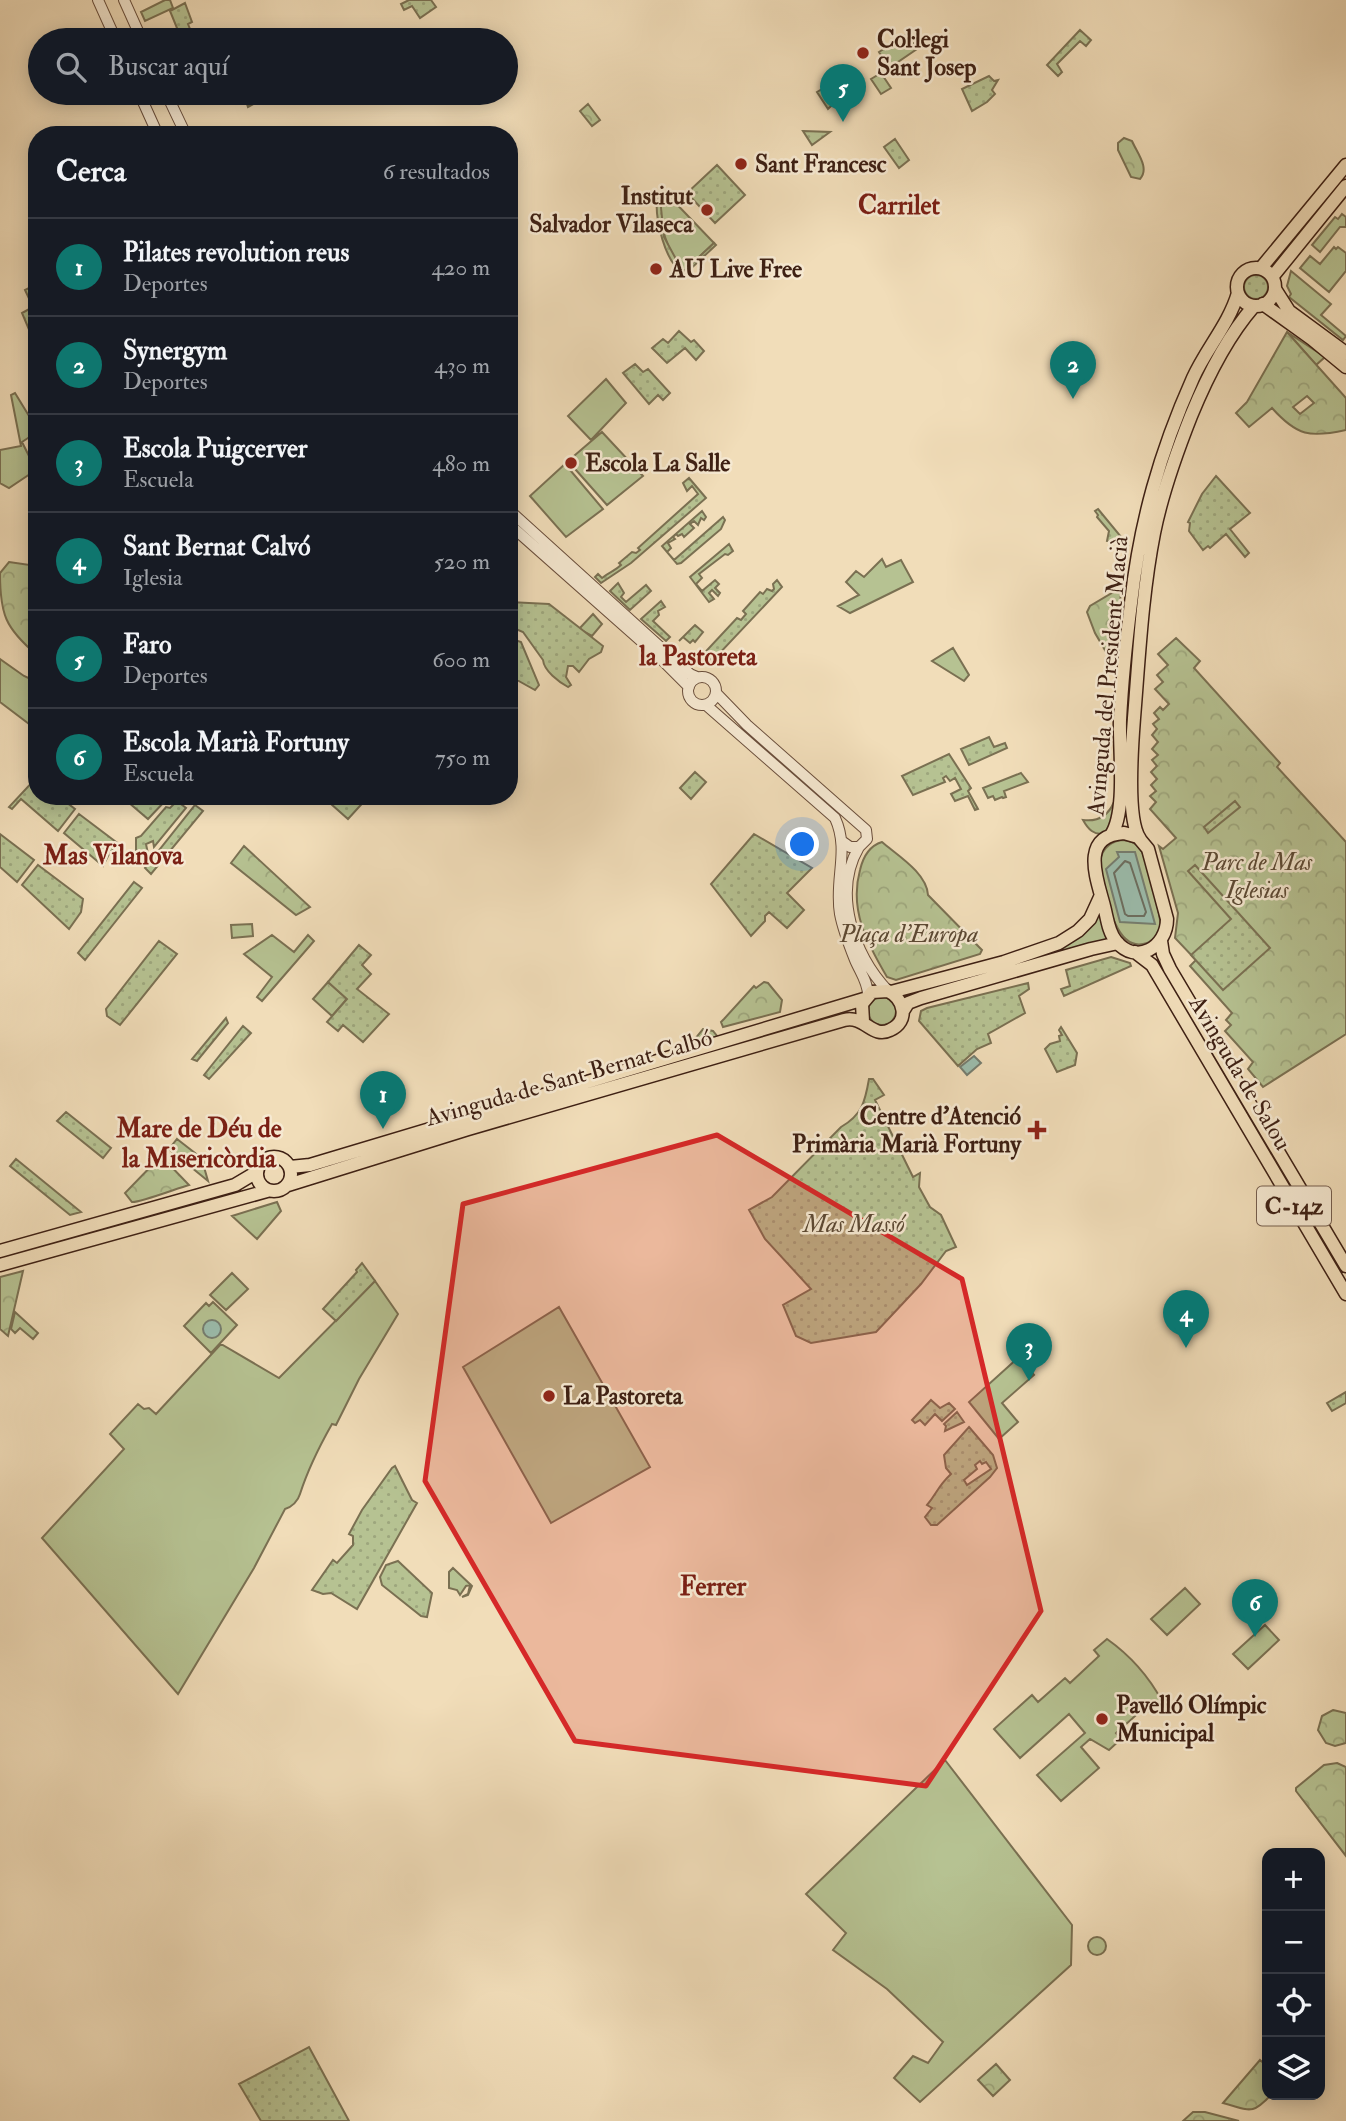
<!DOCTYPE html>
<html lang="es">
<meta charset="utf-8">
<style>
body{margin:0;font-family:"IM FELL Double Pica",serif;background:#20242c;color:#f1f3f6}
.controls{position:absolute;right:21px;bottom:21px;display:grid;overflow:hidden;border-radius:14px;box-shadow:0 4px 18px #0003}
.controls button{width:63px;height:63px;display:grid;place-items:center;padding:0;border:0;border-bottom:2px solid #363941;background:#171b24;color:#f1f3f6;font:35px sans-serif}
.you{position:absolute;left:803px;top:845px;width:24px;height:24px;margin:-18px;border:5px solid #fff;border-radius:50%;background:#1a73e8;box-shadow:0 0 0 10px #1a73e833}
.badge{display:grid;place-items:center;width:46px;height:46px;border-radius:50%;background:#0f766e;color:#fff;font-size:23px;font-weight:700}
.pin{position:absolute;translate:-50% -58px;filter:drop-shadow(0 2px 4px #0008)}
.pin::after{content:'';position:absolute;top:37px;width:24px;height:21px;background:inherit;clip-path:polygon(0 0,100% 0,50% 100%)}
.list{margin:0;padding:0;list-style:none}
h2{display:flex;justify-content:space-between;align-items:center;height:91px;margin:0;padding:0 28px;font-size:30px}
h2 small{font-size:23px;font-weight:400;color:#9ea1a6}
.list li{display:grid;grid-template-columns:46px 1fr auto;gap:21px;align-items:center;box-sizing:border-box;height:98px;padding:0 28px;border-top:2px solid #363941}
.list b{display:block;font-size:26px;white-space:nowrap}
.list p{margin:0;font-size:23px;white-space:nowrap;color:#9ea1a6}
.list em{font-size:23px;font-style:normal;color:#9ea1a6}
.icon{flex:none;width:38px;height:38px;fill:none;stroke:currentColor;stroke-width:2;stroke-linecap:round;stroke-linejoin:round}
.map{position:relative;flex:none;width:1346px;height:2121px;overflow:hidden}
.search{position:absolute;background:#171b24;box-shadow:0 4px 18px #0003;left:28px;top:28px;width:490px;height:77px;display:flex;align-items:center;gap:18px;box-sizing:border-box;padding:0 24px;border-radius:38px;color:#9ea1a6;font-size:26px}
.panel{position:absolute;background:#171b24;box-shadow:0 4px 18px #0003;left:28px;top:126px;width:490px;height:679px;border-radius:28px}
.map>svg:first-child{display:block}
.grass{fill:#b6c292;stroke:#7a7052;stroke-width:2}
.forest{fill:url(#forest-crowns);stroke:#7a7052;stroke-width:2;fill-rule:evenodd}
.garden{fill:url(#garden-dots);stroke:#7a7052;stroke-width:2;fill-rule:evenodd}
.water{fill:#9bbcac;stroke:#757d6f;stroke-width:2}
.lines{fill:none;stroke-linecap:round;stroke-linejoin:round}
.shore{stroke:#6c6e60;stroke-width:2}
.minor-casing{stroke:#6a4e3c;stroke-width:12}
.major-casing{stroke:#3d1f13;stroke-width:15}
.minor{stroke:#f6e9d2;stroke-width:10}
.major{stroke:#f1ddb9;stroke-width:12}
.marked{fill:#d62828;fill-opacity:0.2;stroke:#d62828;stroke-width:5;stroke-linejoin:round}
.poi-dot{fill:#8f2418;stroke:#f6e9d2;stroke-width:2.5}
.labels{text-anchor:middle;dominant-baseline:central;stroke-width:5;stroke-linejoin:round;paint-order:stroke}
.shield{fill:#f6e9d2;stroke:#745c4c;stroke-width:2}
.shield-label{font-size:23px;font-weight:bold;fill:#3d1f13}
.poi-label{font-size:24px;font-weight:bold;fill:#3d1f13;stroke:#f6e9d2;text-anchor:start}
.street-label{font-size:24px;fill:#3d1f13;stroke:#f6e9d2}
.park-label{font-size:24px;font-style:italic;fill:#5b4833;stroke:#f6e9d2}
.neighbourhood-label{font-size:26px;font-weight:bold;fill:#7a1f14;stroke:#f6e9d2}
</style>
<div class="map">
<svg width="1346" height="2121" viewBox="0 0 1346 2121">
<defs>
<pattern id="forest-crowns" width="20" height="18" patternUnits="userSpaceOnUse" patternTransform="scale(1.75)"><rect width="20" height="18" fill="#b6c292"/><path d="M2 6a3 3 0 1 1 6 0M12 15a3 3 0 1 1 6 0" fill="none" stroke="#9da67d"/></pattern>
<pattern id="garden-dots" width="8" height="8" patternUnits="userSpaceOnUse" patternTransform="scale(1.75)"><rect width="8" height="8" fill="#b6c292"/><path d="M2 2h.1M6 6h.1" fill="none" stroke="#9da67d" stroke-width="1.8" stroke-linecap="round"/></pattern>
</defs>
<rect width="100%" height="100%" fill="#f1ddb9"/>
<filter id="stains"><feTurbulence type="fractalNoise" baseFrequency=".00286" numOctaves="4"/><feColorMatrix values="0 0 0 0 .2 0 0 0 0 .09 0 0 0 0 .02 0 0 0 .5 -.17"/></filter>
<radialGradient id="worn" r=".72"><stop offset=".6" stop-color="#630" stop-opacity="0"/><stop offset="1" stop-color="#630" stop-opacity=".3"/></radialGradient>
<path class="grass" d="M165 0H170L173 8 145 21 141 12Z
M907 34 917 49 889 68 879 52Z
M881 73 891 88 881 94 871 79Z
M844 76 851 87 828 109 817 92Z
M248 93H274L248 107 244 95Z
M665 192 714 243 683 272C667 249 659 227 660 198Z
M1342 214 1346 217V227H1340L1320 252 1312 245 1335 217 1338 219Z
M1334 247 1336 249 1338 247 1346 253V271L1329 292 1300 268 1310 256 1320 264Z
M1291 271 1331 304 1321 315 1346 336 1343 340 1289 297 1291 294 1287 286Z
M1287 332 1325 357 1316 365Z
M606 379 626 403 591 440 568 416Z
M15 393 37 429V432L22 442 36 470 9 488 0 483V450L21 446 11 395Z
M602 432 643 476 607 505 568 461Z
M565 464 603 509 566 537 530 496Z
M882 559 886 567 901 560 913 582 850 613 838 606 859 595 846 582 856 571 864 577Z
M593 614 602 624 592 636 579 629Z
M953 648 969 675 964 681 932 661Z
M0 659 24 676 37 682V705L34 709 37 711V730L0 702Z
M1021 773 1028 782 1004 791 1006 797 1003 798 1002 797 995 800 993 796 988 798 983 788Z
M1114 802V820L1105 833C1094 836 1088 829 1083 820 1098 822 1108 816 1114 802Z
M1121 840C1128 840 1135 842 1140 848 1145 855 1162 918 1160 926 1159 935 1152 943 1143 944 1112 950 1106 888 1100 866 1100 852 1106 843 1121 840Z
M1099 913 1107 940 919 994 917 990 1048 952Z
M252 924 253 936 232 938 231 925Z
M272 935 294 952 308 935 314 941 262 1001 257 997 272 977 244 954Z
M1169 974 1256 1124 1253 1126 1164 978Z
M868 1011a14 14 0 1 1 28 0a14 14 0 1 1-28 0Z
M703 1029 713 1031 717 1036 716 1039 690 1045Z
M1259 1128 1326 1241 1322 1243 1255 1130Z
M177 1139 204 1160V1167L208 1181 169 1149Z
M277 1202 281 1211 257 1239 232 1216Z
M232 1273 248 1289 226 1310 210 1295Z
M375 1281 398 1314 359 1379 336 1425 332 1424C319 1447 308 1469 300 1494 298 1501 292 1507 285 1509L254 1568 178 1694 42 1538 124 1449 110 1434 138 1404 144 1409 149 1408 156 1414 221 1344 279 1378Z
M213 1302 237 1325 211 1353 184 1326 206 1303 209 1306Z
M559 1307 650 1467 551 1523 463 1367Z
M15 1312 38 1333 33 1339 20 1328 15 1333 11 1329Z
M1019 1357 1034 1375 1002 1403 1018 1422 999 1439 969 1402Z
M453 1568 472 1586 468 1595 462 1597 468 1594 470 1585 466 1586 460 1595 457 1590 449 1588V1572Z
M1185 1588 1200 1604 1167 1635 1151 1619Z
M1265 1625 1279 1640 1248 1669 1233 1654Z
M1107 1639C1131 1656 1148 1675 1162 1701L1149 1712 1144 1708 1116 1733 1121 1739 1109 1750 1090 1739 1081 1747 1099 1768 1061 1801 1037 1775 1085 1733 1069 1714 1020 1758 994 1729 1032 1695 1038 1702 1065 1678 1070 1683 1099 1656 1094 1650Z
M945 1760 1072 1925 1071 1965 920 2102 894 2078 913 2056 928 2063 943 2042 887 1989 833 1950 846 1933 806 1894Z"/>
<path class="forest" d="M588 104 600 120 592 126 580 111Z
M1124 138 1132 141C1137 153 1150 168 1140 179L1131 177 1118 150V143Z
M1287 332 1346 398V430C1310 438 1297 436 1272 408L1249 427 1236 413 1247 402ZM1307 396 1314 403 1300 414 1293 407Z
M9 562 37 566V655C5 628 0 614 0 573Z
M1117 590 1121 593 1116 641 1112 649 1106 652 1095 633 1087 612 1090 606Z
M1176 638 1200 661 1194 668 1280 763 1277 767 1346 842V1034L1263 1087 1248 1069 1253 1062 1225 1031 1231 1025 1226 1020 1232 1013 1190 966 1196 960 1175 938 1178 913 1159 846 1163 849 1176 838 1150 809 1156 802 1150 796 1156 791 1151 785 1157 779 1151 772 1157 766 1152 760 1158 755 1152 749 1158 742 1152 735 1157 729 1153 724 1159 719 1154 713 1160 707 1163 710 1169 704 1155 689 1163 682 1157 675 1168 665 1158 654Z
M882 842C897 855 927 873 928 895L979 947 982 950 980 954 896 980 887 977C867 943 849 910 860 870 863 857 869 846 882 842Z
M244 846 310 907 296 915 231 863Z
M328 982 347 999 332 1016 313 999Z
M764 982 768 983 782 1000 780 1012 723 1027 721 1022 724 1019 754 986 756 988Z
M161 1156 189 1185C178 1188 139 1203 132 1202L125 1193Z
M23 1271 8 1336 0 1329V1277Z
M1333 1710 1346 1713V1743L1335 1746 1326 1743 1318 1730 1322 1716Z
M1337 1763 1346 1767V1856L1296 1791V1788L1324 1765Z
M1088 1946a9 9 0 1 1 18 0a9 9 0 1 1-18 0Z
M1260 2060 1267 2066V2095H1271C1251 2116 1250 2110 1223 2103Z
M996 2064 1010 2080 993 2096 978 2080Z
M1193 2112H1205L1239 2121H1183Z"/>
<path class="garden" d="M409 0H431L436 7 420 18 412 6 404 10 401 4Z
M185 3 192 22 188 24 192 34 181 38 170 11Z
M1080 30 1091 40 1086 46 1080 41 1057 64 1062 72 1058 76 1047 65Z
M989 76 994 81 998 80 992 90 995 94 987 102 972 111 962 89Z
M803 131 830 132 812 145Z
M895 139 909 160 899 168 884 147Z
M717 165 745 195 715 223 687 193Z
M657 198H660L664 237 683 272 714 243 716 245 685 274C664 264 655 217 657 198Z
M1244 287a12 12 0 1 1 24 0a12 12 0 1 1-24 0Z
M37 284V329L30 332 22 313 33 307 25 290Z
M679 331 691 342 694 340 704 351 696 360 685 348 667 363 652 348 663 339 668 343Z
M635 364 643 372 648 369 670 393 663 400 658 395 649 404 623 373Z
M1216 476 1250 513 1230 529 1249 553 1245 557 1226 534 1210 548 1208 546 1203 550 1189 531 1190 523 1188 522 1202 494Z
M689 478 706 498 631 563 601 583 595 577 598 574 602 578C609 572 615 571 621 565L619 563 632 552 636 553 640 550 638 548 698 494 692 486 687 491 683 483Z
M1098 509 1127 544 1107 541 1109 531 1097 517 1098 515 1095 511Z
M702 511 706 517 704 520 701 518 698 525 694 521 690 524 694 528 684 537 682 534 678 536 676 534 673 537 675 539 668 543 671 548 667 552 674 560 723 517 725 520 721 529 681 563 677 564 662 546Z
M729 544 733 551 728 555 725 554 699 574 702 578 696 584 702 591 715 580 719 584 715 588 720 593 718 596 712 590 709 593 714 599 709 602 690 577Z
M777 580 782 587 717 656 702 664 685 659 689 655 697 661 737 618 741 620 746 614 743 611 760 592 763 594 767 589 772 591 774 589 773 584Z
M618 583 624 593 621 597 626 602 646 585 651 591 630 610 610 591Z
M661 601 665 607 658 611 659 615 653 621 670 637 666 641 641 619Z
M509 602 549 604 603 646 601 652 589 659 579 672 573 666H568L566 677 571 685 568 687C559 682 544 671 543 660L523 632 509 626Z
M695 625 703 632 695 642 693 640 690 643 683 637 679 641Z
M509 638 521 642 539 685 535 690 517 680V670L509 666Z
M989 737 994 747 1005 743 1007 748 969 765 961 749Z
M949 754 971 788 968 791 978 809 975 810 968 796 955 801 951 794 961 789 955 778 950 781 946 776 943 778 945 782 913 795 902 776Z
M695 772 706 782 691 799 680 788Z
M37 777V796H58L75 809 58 831 21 799 12 809 9 807Z
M121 796H162L166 800 148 819Z
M322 796H369L348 819Z
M177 801 186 808 154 847 153 841 146 844 148 854 144 856 136 851V838L141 836 166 807 170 808Z
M1235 801 1240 807 1208 833 1204 827Z
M195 805 203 811 151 874 145 868Z
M79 814 120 845 110 852 103 866 64 833Z
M0 834 34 860 17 882 0 867Z
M754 834 812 868 787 893 804 910 787 928 769 912 765 916V921L751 936 711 884Z
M38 865 83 899 81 912 69 929 22 885Z
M1195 865 1270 948 1223 990 1191 955 1231 919 1188 871Z
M134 882 142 888 85 960 78 953Z
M159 941 177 954 120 1025 107 1016 106 1009Z
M359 945 371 955 362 965 371 974 357 989 389 1014 363 1042 343 1025 338 1031 327 1022 347 999 328 982Z
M1111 957 1130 963 1131 966 1064 996 1061 989 1070 986 1066 970Z
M1028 983 1029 989 1019 996 1025 1013 988 1034 991 1043 977 1049 958 1066 919 1021 921 1011 927 1008Z
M226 1018 228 1023 197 1061 192 1059Z
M243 1026 251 1033 209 1079 204 1075Z
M1061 1027 1077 1053 1075 1065 1057 1072 1045 1049 1050 1044 1060 1041 1059 1036 1062 1035 1059 1030Z
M869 1079H873L884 1095 875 1100 913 1177 920 1173 919 1187 930 1207 941 1215 956 1247 946 1251 921 1284 876 1332 811 1343 796 1336 783 1305 811 1289 765 1239 749 1210 772 1197 841 1127C862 1115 865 1102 869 1079Z
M66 1112 111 1148 103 1158 57 1121Z
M16 1159 81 1212 70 1215 10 1166Z
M362 1263 375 1281 336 1321 323 1309 357 1272 356 1270Z
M1346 1392V1403L1332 1411 1327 1403Z
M931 1400 940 1408 949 1403 955 1409 942 1421 935 1414 925 1425 920 1420 915 1423 912 1420Z
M957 1412 964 1422 945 1431 946 1426 944 1424Z
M969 1427 993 1455 997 1468 990 1477 937 1525H931L925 1517 932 1508 927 1505C937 1493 938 1486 951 1474L946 1468 944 1455ZM980 1461 982 1464 986 1462 991 1469 967 1485 964 1480 977 1469 975 1465Z
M395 1466 412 1500 417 1503 357 1609 331 1593 323 1594 312 1590 333 1560 337 1563 353 1545V1536L349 1534 362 1510 392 1468Z
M398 1561 432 1593 427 1617 421 1616 382 1585 380 1577 386 1565Z
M309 2047 349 2121H261L239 2084Z"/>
<path class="water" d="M1117 852H1135L1155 924 1120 922 1106 869 1119 857Z
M974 1056 981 1063 967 1075 960 1067Z
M203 1329a9 9 0 1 1 18 0a9 9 0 1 1-18 0Z"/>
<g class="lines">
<path class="shore" d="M1125 861 1130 863 1146 912 1144 916H1128L1125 914 1114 873Z"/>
<g class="minor-casing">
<path id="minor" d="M98 0 116 40
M124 0 142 40
M139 93 158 135
M166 93 186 135
M509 510 690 674 697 677
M509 524 658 656 689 687
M688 691a14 14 0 1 1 28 0a14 14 0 1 1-28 0Z
M716 693 747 725 866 830 867 839 859 847H850L843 842
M706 705 835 818C850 851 834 879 840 914 843 930 849 945 855 960 860 972 868 982 868 995
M859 847C832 893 854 955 888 991"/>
</g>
<g class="major-casing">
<path id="major" d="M1237 287a19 19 0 1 1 38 0a19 19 0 1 1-38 0Z
M1261 268 1346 165
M1273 276 1346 186
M1275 289 1289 311 1346 353
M1263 304 1312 339 1346 367
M1124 833 1138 837 1148 849 1167 919C1167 947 1136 966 1116 941 1108 932 1107 917 1104 906 1097 879 1079 836 1124 833Z
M1111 835C1127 811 1119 750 1120 720 1122 681 1126 642 1131 603 1140 522 1160 452 1193 378 1206 349 1229 324 1238 293
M1140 839C1126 819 1132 744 1134 718 1139 657 1142 594 1154 533 1162 493 1176 454 1191 416 1207 377 1226 338 1254 306
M1161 941 1163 954 1170 969 1346 1266
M1135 952 1152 965 1346 1294
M891 992 1004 962 1059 943 1078 931 1090 919 1101 895
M903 1011 908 1003 921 998 1091 949 1118 943
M257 1174a17 17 0 1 1 34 0a17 17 0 1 1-34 0Z
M290 1167 310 1165 864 999
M288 1185 468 1129 844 1020C865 1015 872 1039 890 1030 910 1021 904 999 888 991L872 992 862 1004 863 1021
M0 1251 235 1185 257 1172
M0 1265 267 1191"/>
</g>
<use href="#minor" class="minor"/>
<use href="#major" class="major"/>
</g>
<path class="marked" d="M717 1135 962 1279 1041 1611 926 1786 575 1741 425 1481 463 1204Z"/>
<g class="poi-dot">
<circle cx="863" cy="53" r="7"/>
<circle cx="741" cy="164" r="7"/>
<circle cx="707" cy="210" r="7"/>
<circle cx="656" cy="269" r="7"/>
<circle cx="571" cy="463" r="7"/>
<path d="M1033.5 1119.5h7v7h7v7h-7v7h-7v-7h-7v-7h7z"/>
<circle cx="549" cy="1396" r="7"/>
<circle cx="1102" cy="1719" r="7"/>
</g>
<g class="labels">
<rect class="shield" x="1257" y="1186.5" width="74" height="39" rx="5"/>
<g class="shield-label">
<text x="1294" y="1206">C-14z</text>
</g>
<g class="poi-label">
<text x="877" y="39">Col·legi<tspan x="877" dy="28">Sant Josep</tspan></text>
<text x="755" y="164">Sant Francesc</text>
<text x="693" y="196" text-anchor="end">Institut<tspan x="693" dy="28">Salvador Vilaseca</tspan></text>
<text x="670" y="269">AU Live Free</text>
<text x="585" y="463">Escola La Salle</text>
<text x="1021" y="1116" text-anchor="end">Centre d'Atenció<tspan x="1021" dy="28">Primària Marià Fortuny</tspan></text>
<text x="563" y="1396">La Pastoreta</text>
<text x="1116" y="1705">Pavelló Olímpic<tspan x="1116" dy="28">Municipal</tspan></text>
</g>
<g class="street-label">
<text transform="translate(1108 676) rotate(-85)">Avinguda del President Macià</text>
<text transform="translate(1240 1073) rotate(59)">Avinguda de Salou</text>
<text transform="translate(569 1078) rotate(-16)">Avinguda de Sant Bernat Calbó</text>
</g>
<g class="park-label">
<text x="1257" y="862">Parc de Mas<tspan x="1257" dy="28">Iglesias</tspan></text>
<text x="909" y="934">Plaça d'Europa</text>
<text x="854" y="1224">Mas Massó</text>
</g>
<g class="neighbourhood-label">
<text x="899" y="206">Carrilet</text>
<text x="698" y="657">la Pastoreta</text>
<text x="113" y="856">Mas Vilanova</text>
<text x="199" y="1129">Mare de Déu de<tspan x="199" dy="30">la Misericòrdia</tspan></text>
<text x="713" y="1587">Ferrer</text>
</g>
</g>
<rect width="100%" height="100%" filter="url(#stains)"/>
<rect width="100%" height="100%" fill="url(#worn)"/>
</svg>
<div class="controls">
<button>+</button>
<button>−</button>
<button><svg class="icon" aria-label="locate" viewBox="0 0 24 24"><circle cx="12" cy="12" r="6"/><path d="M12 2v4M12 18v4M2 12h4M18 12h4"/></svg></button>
<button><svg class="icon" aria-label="layers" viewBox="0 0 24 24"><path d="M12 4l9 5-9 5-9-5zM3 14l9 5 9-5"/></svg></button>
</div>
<div class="you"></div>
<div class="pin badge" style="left:383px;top:1129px">1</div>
<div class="pin badge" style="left:1073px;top:399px">2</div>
<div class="pin badge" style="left:1029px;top:1381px">3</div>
<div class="pin badge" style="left:1186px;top:1348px">4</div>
<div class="pin badge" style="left:843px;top:122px">5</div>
<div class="pin badge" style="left:1255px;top:1637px">6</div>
<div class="search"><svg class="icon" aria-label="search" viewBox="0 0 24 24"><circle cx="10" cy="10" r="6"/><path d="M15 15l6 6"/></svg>Buscar aquí</div>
<section class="panel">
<h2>Cerca<small>6 resultados</small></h2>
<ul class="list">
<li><span class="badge">1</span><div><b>Pilates revolution reus</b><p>Deportes</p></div><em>420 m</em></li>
<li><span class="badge">2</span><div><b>Synergym</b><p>Deportes</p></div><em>430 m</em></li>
<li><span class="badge">3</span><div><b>Escola Puigcerver</b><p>Escuela</p></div><em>480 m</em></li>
<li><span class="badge">4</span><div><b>Sant Bernat Calvó</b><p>Iglesia</p></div><em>520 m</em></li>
<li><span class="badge">5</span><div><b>Faro</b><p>Deportes</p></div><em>600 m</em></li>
<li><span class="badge">6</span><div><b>Escola Marià Fortuny</b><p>Escuela</p></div><em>750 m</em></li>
</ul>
</section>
</div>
